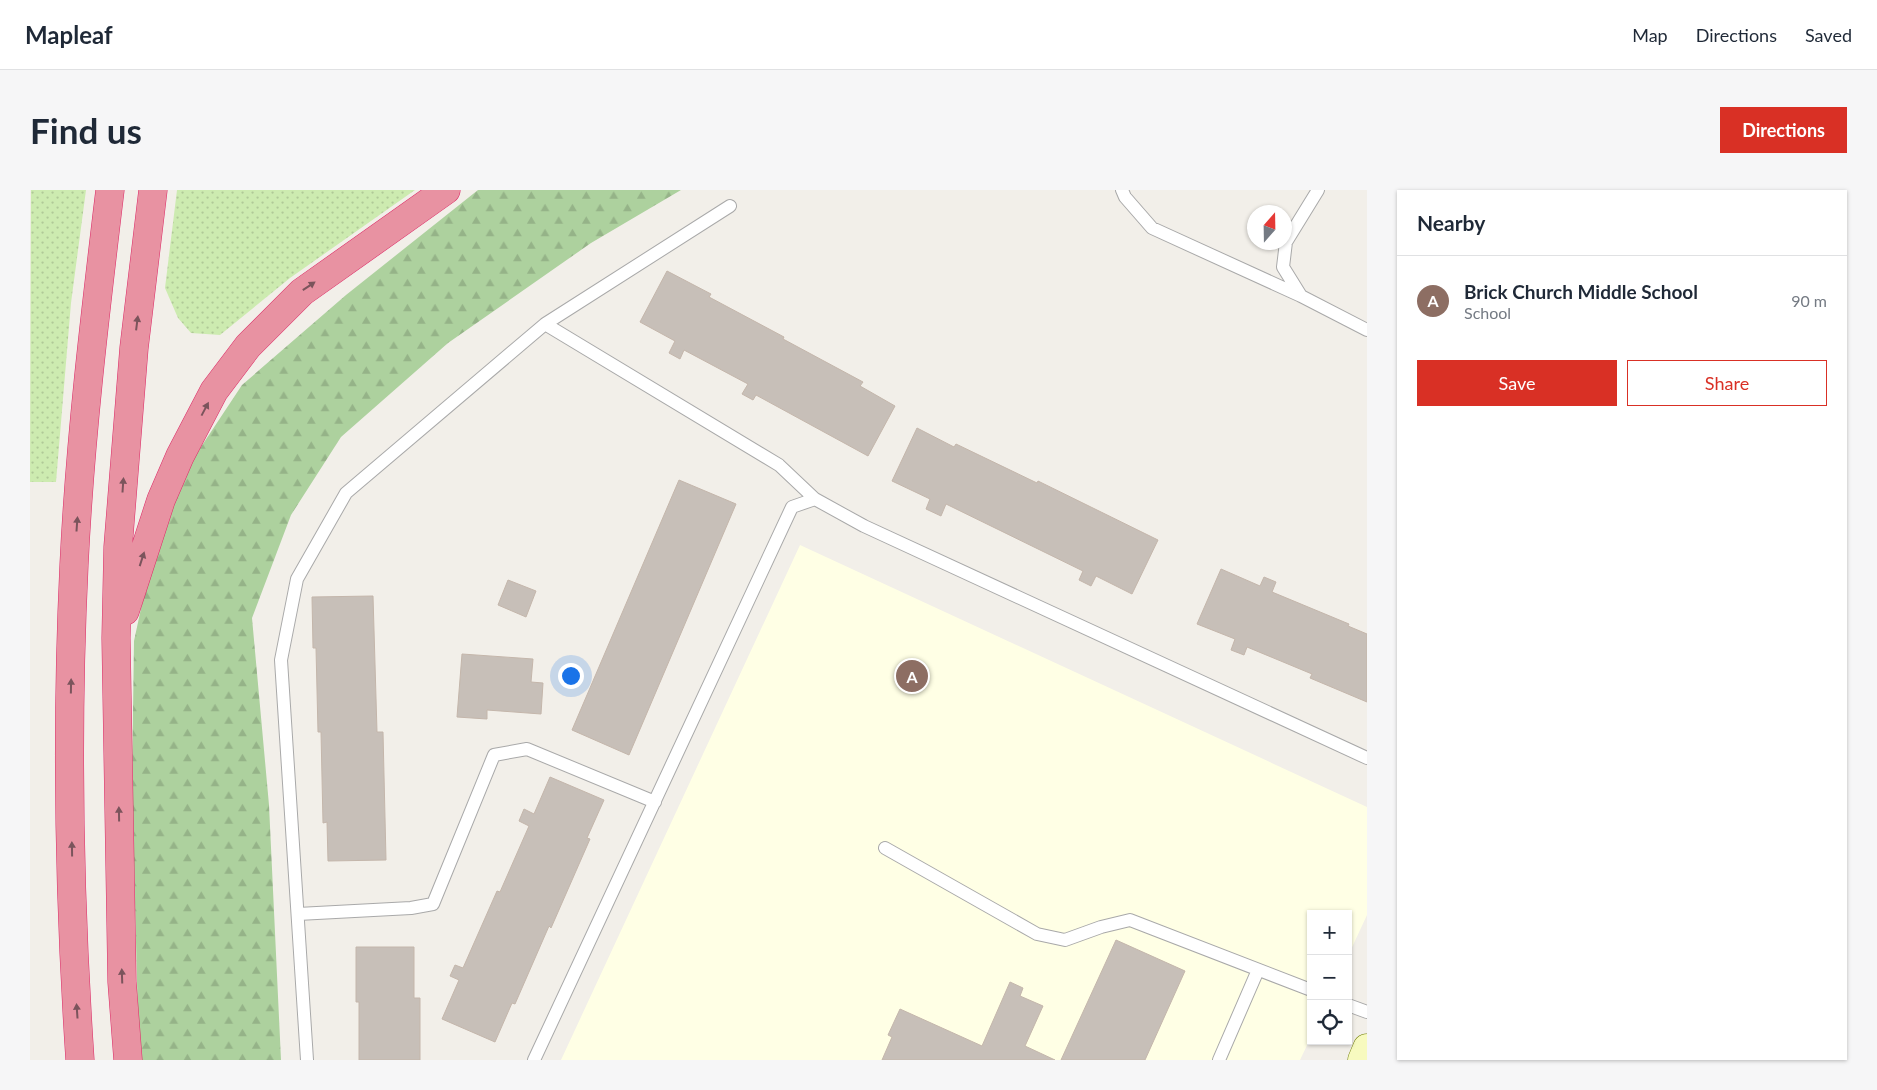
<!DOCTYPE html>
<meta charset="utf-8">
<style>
body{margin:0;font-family:Lato,sans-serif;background:#f6f6f7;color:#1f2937}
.controls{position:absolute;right:15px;bottom:15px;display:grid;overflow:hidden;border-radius:0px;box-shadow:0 1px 4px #0004}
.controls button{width:45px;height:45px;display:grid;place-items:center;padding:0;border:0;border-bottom:1px solid #e0e1e3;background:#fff;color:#1f2937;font:25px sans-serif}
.compass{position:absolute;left:1217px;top:15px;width:45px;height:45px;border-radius:50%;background:#fff;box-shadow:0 1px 4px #0004;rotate:20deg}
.you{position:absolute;left:540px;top:485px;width:18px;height:18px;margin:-12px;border:4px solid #fff;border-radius:50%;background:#1a73e8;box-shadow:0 0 0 8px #1a73e833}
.badge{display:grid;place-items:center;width:32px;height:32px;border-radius:50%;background:#d93025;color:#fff;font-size:16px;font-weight:700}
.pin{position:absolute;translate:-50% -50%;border:2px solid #fff;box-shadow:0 1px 5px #0006}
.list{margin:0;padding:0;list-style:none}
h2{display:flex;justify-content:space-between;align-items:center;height:65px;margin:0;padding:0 20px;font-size:21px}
h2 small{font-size:16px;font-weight:400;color:#747a83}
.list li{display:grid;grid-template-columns:32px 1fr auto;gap:15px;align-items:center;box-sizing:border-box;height:90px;padding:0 20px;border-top:1px solid #e0e1e3}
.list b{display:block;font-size:19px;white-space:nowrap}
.list p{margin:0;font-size:16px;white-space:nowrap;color:#747a83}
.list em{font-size:16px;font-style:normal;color:#747a83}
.actions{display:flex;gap:10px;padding:15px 20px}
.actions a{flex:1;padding:11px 0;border:1px solid #d93025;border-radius:0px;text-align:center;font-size:18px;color:#d93025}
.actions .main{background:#d93025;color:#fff}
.icon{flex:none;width:28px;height:28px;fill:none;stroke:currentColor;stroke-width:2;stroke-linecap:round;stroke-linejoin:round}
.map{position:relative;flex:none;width:1337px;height:870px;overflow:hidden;border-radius:0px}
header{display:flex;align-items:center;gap:30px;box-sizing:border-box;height:70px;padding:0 25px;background:#fff;border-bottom:1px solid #e0e1e3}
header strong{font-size:24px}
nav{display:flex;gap:28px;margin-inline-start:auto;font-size:18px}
.intro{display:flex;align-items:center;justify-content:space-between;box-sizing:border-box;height:120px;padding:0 30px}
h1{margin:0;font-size:35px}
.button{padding:12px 22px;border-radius:0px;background:#d93025;color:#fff;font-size:18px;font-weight:700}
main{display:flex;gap:30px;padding:0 30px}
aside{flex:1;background:#fff;border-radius:0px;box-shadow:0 1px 4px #0004}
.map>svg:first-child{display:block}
.education{fill:#ffffe5}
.grass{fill:url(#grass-dots)}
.forest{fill:url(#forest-firs)}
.building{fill:#c7bfb8;stroke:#c4b6ab}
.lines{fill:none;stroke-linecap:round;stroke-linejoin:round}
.lane-casing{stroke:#a9a9a9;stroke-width:14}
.secondary-casing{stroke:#707d05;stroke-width:29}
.highway-casing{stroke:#dc2a67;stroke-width:29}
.lane{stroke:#fff;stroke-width:12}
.secondary{stroke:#f7fabf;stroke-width:28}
.highway{stroke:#e892a2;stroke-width:28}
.oneway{fill:#7b545c}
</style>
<header>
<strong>Mapleaf</strong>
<nav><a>Map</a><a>Directions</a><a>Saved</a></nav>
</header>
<div class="intro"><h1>Find us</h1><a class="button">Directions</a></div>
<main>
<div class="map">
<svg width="1337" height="870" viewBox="0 0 1337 870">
<defs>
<pattern id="grass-dots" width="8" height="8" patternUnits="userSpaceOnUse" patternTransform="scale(1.25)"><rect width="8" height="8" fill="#cdebb0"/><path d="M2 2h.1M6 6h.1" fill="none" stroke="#b0c997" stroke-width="1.8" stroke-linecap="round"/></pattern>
<pattern id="forest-firs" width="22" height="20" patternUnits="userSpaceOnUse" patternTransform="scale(1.25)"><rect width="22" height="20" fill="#add19e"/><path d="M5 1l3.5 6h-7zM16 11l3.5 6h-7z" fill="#95b388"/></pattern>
</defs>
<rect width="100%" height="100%" fill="#f2efe9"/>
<path class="education" d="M770 355 1337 617V725L1318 766V724H1281V847L1270 870H531Z"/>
<path class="grass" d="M1 0H56L41 113 26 292H0Z
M147 0H385L260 88 190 145 161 143 148 128 135 98Z"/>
<path class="forest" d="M448 0H651L561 53 418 153 311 247 261 325 222 428 239 615 251 870H109L102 594 104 451 122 367 159 275 212 195 316 105Z"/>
<path class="building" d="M637 81 681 104 679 107 754 147 753 149 833 192 830 196 865 216 838 266 726 205 723 210 712 204 718 194 654 160 650 169 639 163 645 151 610 132Z
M887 238 924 257 926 254 1007 293 1008 291 1128 350 1102 404 1066 386 1061 396 1049 390 1053 381 916 314 911 326 896 319 900 309 862 291Z
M649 290 706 314 599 565 542 540Z
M1191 379 1230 396 1234 387 1246 392 1242 402 1319 434 1318 436 1337 444V512L1280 488 1282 484 1217 457 1214 465 1201 460 1205 449 1167 434Z
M478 390 506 401 496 427 468 415Z
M343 406 347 542H353L356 670 298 671 297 632 293 633 291 542H288L286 458H283L282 407Z
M432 464 503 469 501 492 513 493 511 524 457 520V529L427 527Z
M520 587 574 610 557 648 560 649 521 738 519 736 485 814 482 813 465 852 412 829 429 790 420 786 425 775 433 778 467 701 470 702 499 636 489 631 494 619 504 624Z
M1086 750 1155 781 1115 870H1031Z
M326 757H384V808H390V870H329V812H326Z
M980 792 993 798 990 806 1013 816 995 856 1025 870H852L862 847 858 845 870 819 952 856Z"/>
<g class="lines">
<g class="lane-casing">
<path id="lane" d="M1092 0 1095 7 1122 38 1271 106 1337 140
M1271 106 1253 77 1256 52 1288 0
M515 134 749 275 785 309
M855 658 1007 744 1035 750 1071 737 1100 730 1281 800
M268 724 381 718 403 714 464 565 497 559 625 612
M1318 815 1337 822
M277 870 251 470 267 389 316 303 515 134 700 16
M504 870 762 317 785 309 834 336 1337 568
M1189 870 1228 780"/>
</g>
<g class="secondary-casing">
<path id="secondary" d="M1332 870 1337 858"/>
</g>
<g class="highway-casing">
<path id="highway" d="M95 421 131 310 150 266 184 201 218 156 272 102 416 0
M50 870C39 706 36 540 44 375 50 249 65 125 80 0
M98 870 92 792 86 448 88 357 104 158 123 0"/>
</g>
<use href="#lane" class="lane"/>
<use href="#secondary" class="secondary"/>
<use href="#highway" class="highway"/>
</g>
<defs><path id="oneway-solid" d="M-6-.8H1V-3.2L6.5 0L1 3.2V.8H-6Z" transform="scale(1.25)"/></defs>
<g class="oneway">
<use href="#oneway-solid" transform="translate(279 96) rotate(-34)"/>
<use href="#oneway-solid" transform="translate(107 133) rotate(-83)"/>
<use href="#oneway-solid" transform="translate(175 219) rotate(-62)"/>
<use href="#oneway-solid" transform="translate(93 295) rotate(-86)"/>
<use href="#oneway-solid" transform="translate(47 334) rotate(-86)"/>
<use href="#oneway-solid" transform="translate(112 369) rotate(-72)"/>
<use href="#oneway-solid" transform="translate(41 496) rotate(-89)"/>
<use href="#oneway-solid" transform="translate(89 624) rotate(-91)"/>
<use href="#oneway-solid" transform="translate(42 659) rotate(-91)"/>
<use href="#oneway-solid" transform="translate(92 786) rotate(-92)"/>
<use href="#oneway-solid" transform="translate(47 821) rotate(-94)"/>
</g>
</svg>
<div class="controls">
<button>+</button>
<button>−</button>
<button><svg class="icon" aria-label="locate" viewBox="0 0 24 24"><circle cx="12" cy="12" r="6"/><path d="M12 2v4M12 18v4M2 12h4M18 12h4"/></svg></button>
</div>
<svg class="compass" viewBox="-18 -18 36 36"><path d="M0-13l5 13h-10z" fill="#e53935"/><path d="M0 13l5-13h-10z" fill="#747a83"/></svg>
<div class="you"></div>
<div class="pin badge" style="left:882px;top:486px;background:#8d6e63">A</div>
</div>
<aside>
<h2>Nearby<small></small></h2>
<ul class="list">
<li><span class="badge" style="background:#8d6e63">A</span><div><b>Brick Church Middle School</b><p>School</p></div><em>90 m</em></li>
</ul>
<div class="actions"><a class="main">Save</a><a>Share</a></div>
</aside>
</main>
